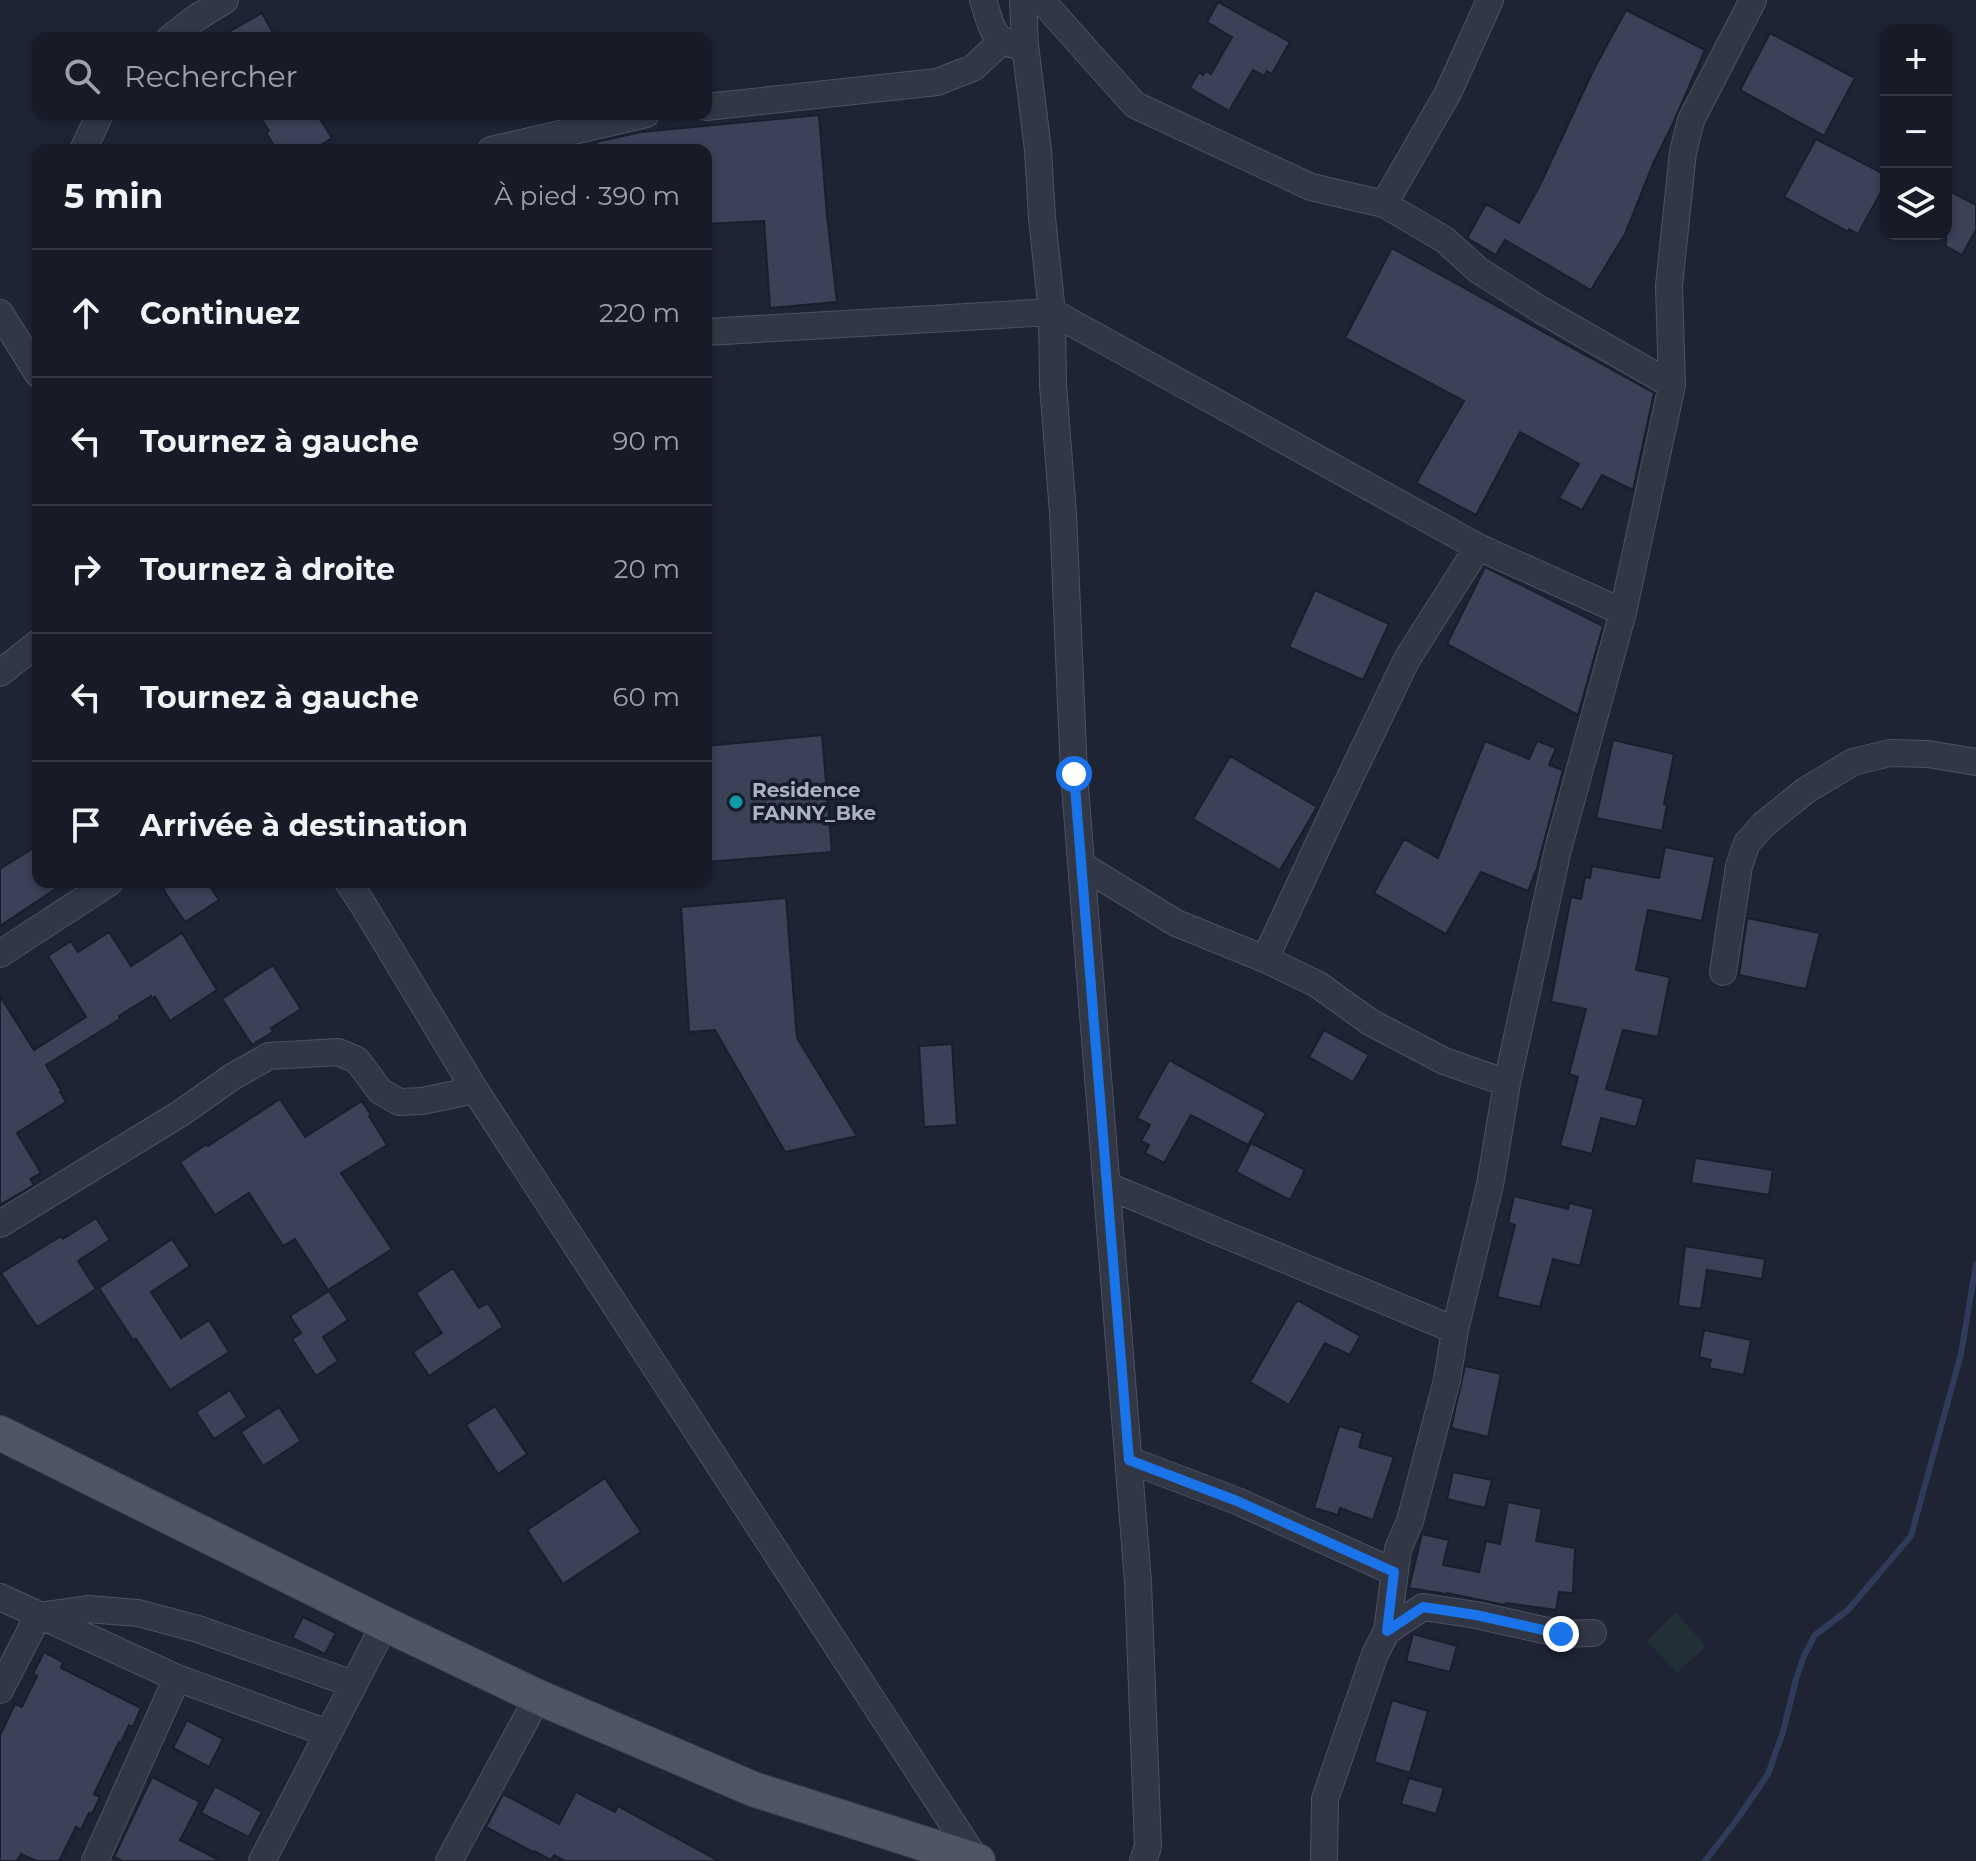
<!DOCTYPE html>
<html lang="fr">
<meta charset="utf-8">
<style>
body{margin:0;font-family:Montserrat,sans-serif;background:#242834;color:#f1f3f6}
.controls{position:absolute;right:24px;top:24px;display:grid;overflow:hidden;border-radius:16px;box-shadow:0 2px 6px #0004}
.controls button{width:72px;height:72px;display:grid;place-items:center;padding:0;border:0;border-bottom:2px solid #363945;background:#171b28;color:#f1f3f6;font:40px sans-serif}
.stop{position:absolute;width:24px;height:24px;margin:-18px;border:6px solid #1a73e8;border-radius:50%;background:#fff}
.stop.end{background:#1a73e8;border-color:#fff;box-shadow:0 2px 8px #0008}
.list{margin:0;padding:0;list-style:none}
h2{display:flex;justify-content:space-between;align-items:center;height:104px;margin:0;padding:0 32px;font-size:34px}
h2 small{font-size:26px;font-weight:400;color:#9ea1a8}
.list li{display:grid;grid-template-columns:52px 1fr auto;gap:24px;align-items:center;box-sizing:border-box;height:128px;padding:0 32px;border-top:2px solid #363945}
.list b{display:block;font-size:30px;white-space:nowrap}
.list em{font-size:26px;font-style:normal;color:#9ea1a8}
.icon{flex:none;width:44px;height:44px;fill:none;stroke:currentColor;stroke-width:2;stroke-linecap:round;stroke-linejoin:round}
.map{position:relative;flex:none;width:1976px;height:1861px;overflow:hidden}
.search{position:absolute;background:#171b28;box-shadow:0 2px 6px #0004;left:32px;top:32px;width:680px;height:88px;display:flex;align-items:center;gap:20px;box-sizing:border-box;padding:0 28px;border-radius:16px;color:#9ea1a8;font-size:30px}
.panel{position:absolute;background:#171b28;box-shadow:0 2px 6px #0004;left:32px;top:144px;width:680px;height:744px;border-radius:16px}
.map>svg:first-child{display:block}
.green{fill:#213036}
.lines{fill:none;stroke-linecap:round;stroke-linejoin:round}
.stream{stroke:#303a5b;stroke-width:6}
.building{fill:#3b4156;stroke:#1a1e2c;stroke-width:2}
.minor-casing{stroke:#4d5161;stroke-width:28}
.major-casing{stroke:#3c404f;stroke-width:36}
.minor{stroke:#323746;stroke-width:26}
.major{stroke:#505566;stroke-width:34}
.route{stroke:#1a73e8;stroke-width:10}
.culture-dot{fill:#0f9aa8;stroke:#181c2a;stroke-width:3}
.labels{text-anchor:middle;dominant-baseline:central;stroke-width:7;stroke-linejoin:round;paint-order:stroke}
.poi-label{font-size:20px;font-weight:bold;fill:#acb1c3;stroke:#181c2a;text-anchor:start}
</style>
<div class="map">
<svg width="1976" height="1861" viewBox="0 0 1976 1861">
<rect width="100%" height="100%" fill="#1f2435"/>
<path class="green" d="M1676 1613 1706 1646 1677 1673 1647 1641Z"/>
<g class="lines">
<path class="stream" d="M1705 1861 1736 1821 1768 1774 1783 1732 1796 1679 1804 1656 1815 1635 1848 1610 1911 1536 1961 1354 1976 1264"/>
</g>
<path class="building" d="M1218 2 1290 42 1272 74 1267 71 1264 76 1253 70 1229 111 1190 88 1199 72 1203 75 1206 71 1211 74 1232 37 1207 22Z
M1626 10 1705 50 1674 121 1653 164 1625 234 1591 290 1505 240 1496 255 1467 238 1486 204 1519 223 1540 185 1593 71Z
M262 13 276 38H218Z
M1770 33 1855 78 1824 136 1740 90Z
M258 114H317L332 138 313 150H277L266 133 269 131Z
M819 115 827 215 837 302 770 308 764 221 706 224V150H596V142L641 132Z
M1816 139 1886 175V183L1858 234 1849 229 1848 232 1784 197Z
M1946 189 1976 205V230L1962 255 1946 246Z
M1392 248 1654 393 1633 490 1602 475 1582 510 1559 498 1579 464 1520 432 1476 515 1416 483 1464 401 1345 338Z
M1485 567 1603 626 1578 715 1447 644Z
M1315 590 1389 624 1363 680 1289 647Z
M822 735 832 852 706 862V746Z
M1613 740 1674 754 1664 804 1667 805 1662 831 1596 818Z
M1485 741 1529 759 1537 741 1556 748 1549 765 1563 770 1537 868 1528 891 1481 872 1446 934 1374 893 1404 839 1438 858Z
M1230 756 1317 807 1280 870 1193 819Z
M38 845V882H66L0 926V869Z
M1665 847 1715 857 1702 921 1648 910 1636 970 1670 977 1658 1037 1623 1030 1606 1089 1644 1099 1636 1127 1601 1118 1592 1154 1560 1146 1578 1077 1569 1074 1586 1009 1551 1002 1571 897 1581 899 1585 877 1590 878 1592 866 1659 878Z
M173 882H207L219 900 185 922 163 889Z
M786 898 797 1038 857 1136 785 1152 715 1030 689 1032 681 907Z
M1747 918 1820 933 1806 989 1739 975Z
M109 932 131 966 182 933 217 990 170 1021 155 997 152 999 151 996 119 1016 120 1019 46 1065 62 1092H60L66 1102 17 1133 41 1173 30 1179 34 1185 0 1205V996L34 1050 86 1017 48 956 71 941 78 952Z
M273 965 301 1009 271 1028 273 1032 252 1045 222 999Z
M1324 1030 1369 1055 1353 1082 1309 1057Z
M952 1044 957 1125 924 1127 919 1046Z
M1169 1060 1266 1113 1248 1145 1191 1115 1164 1163 1145 1153 1149 1145 1141 1141 1150 1125 1137 1118Z
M280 1099 305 1137 362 1101 371 1115 369 1116 387 1145 341 1173 392 1249 328 1290 295 1239 283 1246 249 1193 215 1215 180 1162 207 1144 208 1146Z
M1251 1143 1305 1170 1290 1200 1236 1172Z
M1695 1158 1773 1170 1769 1195 1691 1183Z
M1514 1196 1568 1209 1569 1203 1594 1209 1580 1266 1553 1259 1540 1307 1497 1297 1515 1225 1508 1223Z
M96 1218 110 1240 78 1261 96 1289 37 1327 1 1273 61 1236 63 1239Z
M172 1239 190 1266 151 1292 181 1338 209 1320 229 1352 170 1390 136 1339 133 1340 99 1288Z
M1685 1246 1765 1259 1762 1279 1707 1270 1701 1309 1678 1306Z
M453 1268 479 1308 488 1303 503 1327 429 1376 413 1352 442 1333 416 1293Z
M329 1291 348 1320 323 1337 338 1361 316 1376 292 1339 301 1333 290 1316Z
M1297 1300 1360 1336 1350 1355 1325 1343 1289 1405 1250 1382Z
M1704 1330 1751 1340 1744 1375 1709 1368 1711 1360 1699 1357Z
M1465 1366 1501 1374 1488 1437 1451 1428Z
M230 1390 247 1417 214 1439 196 1412Z
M495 1406 527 1454 498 1474 466 1425Z
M279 1407 301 1441 263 1466 241 1432Z
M1339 1426 1363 1433 1359 1447 1394 1457 1373 1520 1340 1508 1338 1515 1314 1508Z
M1453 1472 1492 1480 1485 1508 1447 1499Z
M605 1478 641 1532 563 1584 527 1530Z
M1508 1502 1542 1509 1536 1541 1575 1548 1573 1593 1559 1592 1556 1610 1506 1603 1505 1605 1447 1593 1446 1594 1409 1588 1422 1534 1449 1540 1443 1565 1479 1572 1486 1541 1500 1544Z
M303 1617 336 1633 325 1654 292 1638Z
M1413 1634 1457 1646 1450 1672 1406 1661Z
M44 1652 63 1662 61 1668 141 1708 133 1727 129 1725 121 1743 119 1742 94 1794 100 1797 92 1814 89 1813 81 1830 76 1827 59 1861H37L21 1854 17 1861H0V1735L15 1704 22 1707 37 1676 33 1674Z
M1392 1700 1428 1711 1410 1773 1374 1762Z
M187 1720 223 1739 209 1767 173 1748Z
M152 1777 200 1802 180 1840 221 1861H122L114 1857Z
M1409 1778 1444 1788 1436 1814 1401 1804Z
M215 1786 262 1812 249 1837 201 1813Z
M576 1792 615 1812 618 1806 719 1861H565L554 1855 551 1860 534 1851 533 1852 486 1827 503 1794 559 1824Z"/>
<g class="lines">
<g class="minor-casing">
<path id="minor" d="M983 0C990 20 991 42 1016 45
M1023 0 1025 45 1038 150 1042 218 1052 312 1053 385 1063 513 1074 774 1138 1582 1148 1847 1143 1861
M1041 0 1135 105 1311 187 1384 204 1445 240 1478 270 1541 310 1672 385
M170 38 196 18 225 0
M706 107 937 82 973 68 1002 41
M83 150 100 114
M491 150 646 114
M1384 204 1448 93 1490 0
M0 313 38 374
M706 332 1052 312 1478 547 1623 612
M0 673 38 643
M1083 866 1176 923 1265 959 1317 984 1370 1022 1444 1061 1507 1083
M348 882 362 903 475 1090 977 1861
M0 954 110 882
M1265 959 1333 813 1407 659 1478 547
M1723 972 1739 866 1747 843 1763 825 1805 791 1853 762 1890 753 1928 754 1976 762
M1108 1186 1455 1330
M0 1224 181 1113 232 1077 269 1056 338 1052 357 1060 380 1091 399 1102 422 1101 475 1090
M1129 1460 1237 1501 1394 1572
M0 1597 177 1678 327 1733
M1387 1631 1398 1549 1410 1521 1447 1380 1455 1330 1490 1185 1507 1083 1558 849 1623 612 1672 385 1669 286 1683 152 1691 120 1753 0
M0 1690 38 1616 88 1609 138 1613 198 1629 353 1684
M95 1861 177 1678
M262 1861 385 1624
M449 1861 538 1697
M1324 1861 1325 1799 1375 1654 1387 1631 1423 1607 1476 1615 1561 1634 1593 1633"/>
</g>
<g class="major-casing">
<path id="major" d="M0 1433 385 1624 538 1697 753 1789 978 1861"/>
</g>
<use href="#minor" class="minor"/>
<use href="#major" class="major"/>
</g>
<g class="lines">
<path class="route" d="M1074 774 1129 1460 1237 1501 1394 1572 1387 1631 1423 1607 1476 1615 1561 1634"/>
</g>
<circle class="culture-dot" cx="736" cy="802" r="8"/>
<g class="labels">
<g class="poi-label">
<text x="752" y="790">Residence<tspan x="752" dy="23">FANNY_Bke</tspan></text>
</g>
</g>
</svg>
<div class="controls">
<button>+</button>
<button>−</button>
<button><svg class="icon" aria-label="layers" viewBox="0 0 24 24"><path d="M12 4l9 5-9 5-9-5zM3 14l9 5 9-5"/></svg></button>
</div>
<div class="stop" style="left:1074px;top:774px"></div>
<div class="stop end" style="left:1561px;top:1634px"></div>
<div class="search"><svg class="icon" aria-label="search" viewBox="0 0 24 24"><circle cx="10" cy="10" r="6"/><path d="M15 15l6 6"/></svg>Rechercher</div>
<section class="panel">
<h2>5 min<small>À pied · 390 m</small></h2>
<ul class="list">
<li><svg class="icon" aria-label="ahead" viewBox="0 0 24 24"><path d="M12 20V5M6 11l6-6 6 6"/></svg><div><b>Continuez</b></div><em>220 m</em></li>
<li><svg class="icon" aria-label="left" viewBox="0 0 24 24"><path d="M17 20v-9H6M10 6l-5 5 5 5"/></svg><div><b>Tournez à gauche</b></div><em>90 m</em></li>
<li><svg class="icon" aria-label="right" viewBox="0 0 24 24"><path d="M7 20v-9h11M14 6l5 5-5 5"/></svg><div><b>Tournez à droite</b></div><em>20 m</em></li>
<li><svg class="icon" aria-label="left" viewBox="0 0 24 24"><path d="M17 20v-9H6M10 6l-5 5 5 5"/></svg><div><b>Tournez à gauche</b></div><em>60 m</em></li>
<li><svg class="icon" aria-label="arrive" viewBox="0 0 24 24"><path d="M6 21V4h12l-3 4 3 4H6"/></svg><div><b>Arrivée à destination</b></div></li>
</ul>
</section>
</div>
